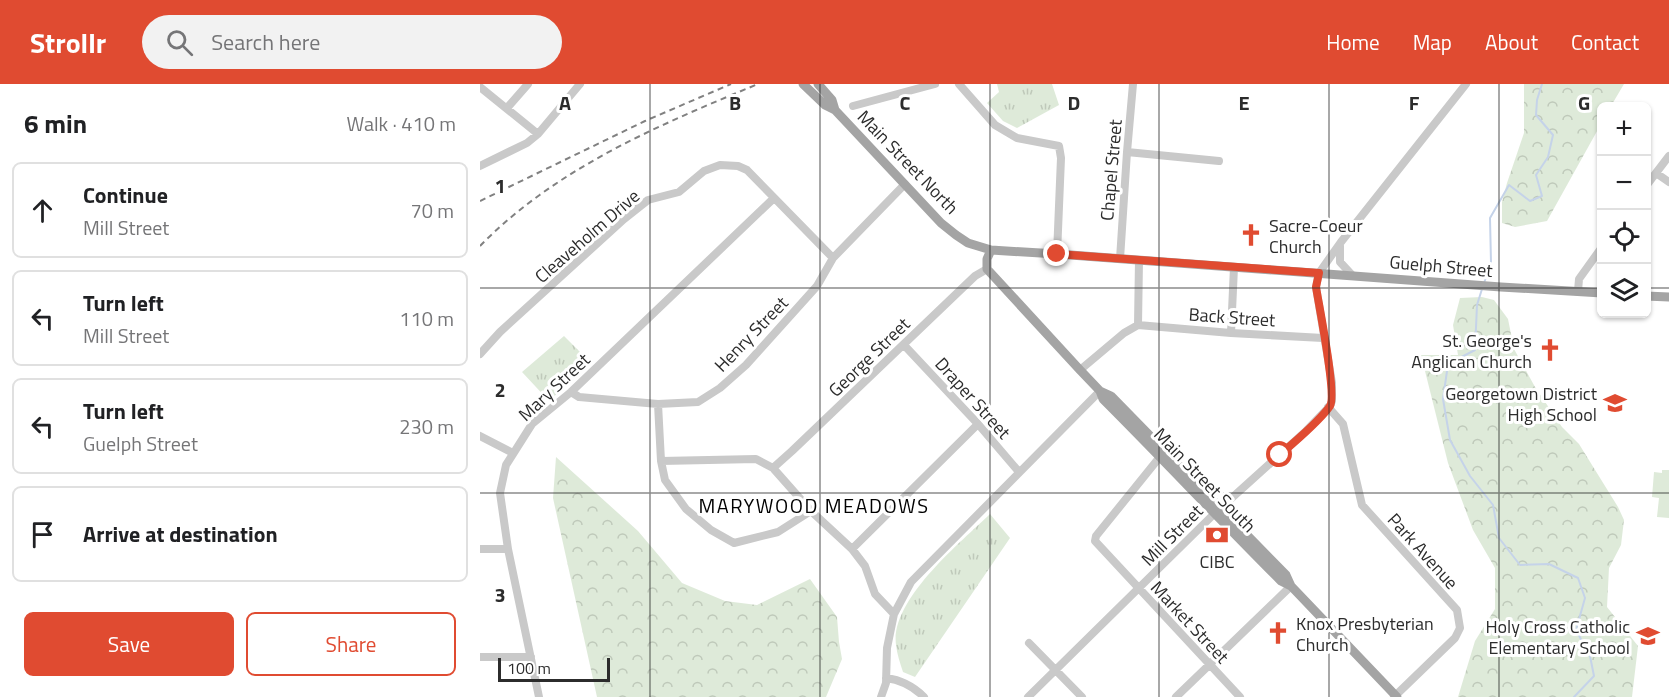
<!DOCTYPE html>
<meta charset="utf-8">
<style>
body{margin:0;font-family:"Titillium Web",sans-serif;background:#f2f2f2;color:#202124}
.controls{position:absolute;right:18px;top:18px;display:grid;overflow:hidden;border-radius:9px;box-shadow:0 2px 4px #0004}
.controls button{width:54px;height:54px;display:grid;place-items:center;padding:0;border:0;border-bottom:2px solid #e0e0e0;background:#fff;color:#202124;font:30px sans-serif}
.scale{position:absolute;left:18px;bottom:15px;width:112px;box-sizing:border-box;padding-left:6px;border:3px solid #2c2c2c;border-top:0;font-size:16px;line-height:21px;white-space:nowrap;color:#2c2c2c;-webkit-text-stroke:4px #fff;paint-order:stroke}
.stop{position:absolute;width:18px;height:18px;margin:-14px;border:4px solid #e04b31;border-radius:50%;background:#fff}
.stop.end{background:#e04b31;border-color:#fff;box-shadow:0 2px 6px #0008}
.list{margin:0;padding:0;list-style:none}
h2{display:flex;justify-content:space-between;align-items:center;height:78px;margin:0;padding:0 24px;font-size:26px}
h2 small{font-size:20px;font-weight:400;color:#757577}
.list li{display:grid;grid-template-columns:39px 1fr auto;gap:18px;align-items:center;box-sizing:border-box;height:96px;margin:0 12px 12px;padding:0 12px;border:2px solid #e0e0e0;border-radius:9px}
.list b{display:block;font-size:22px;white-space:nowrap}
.list p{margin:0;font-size:20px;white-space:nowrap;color:#757577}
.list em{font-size:20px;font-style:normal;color:#757577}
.actions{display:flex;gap:12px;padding:18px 24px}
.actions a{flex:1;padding:14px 0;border:2px solid #e04b31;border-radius:9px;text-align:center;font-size:21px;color:#e04b31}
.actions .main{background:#e04b31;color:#fff}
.icon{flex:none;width:33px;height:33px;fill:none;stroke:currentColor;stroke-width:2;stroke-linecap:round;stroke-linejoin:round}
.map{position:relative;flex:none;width:1189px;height:613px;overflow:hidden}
header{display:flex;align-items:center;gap:36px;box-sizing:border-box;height:84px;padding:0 30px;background:#e04b31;color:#fff}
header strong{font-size:28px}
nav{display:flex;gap:33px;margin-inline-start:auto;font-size:21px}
.search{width:420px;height:54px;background:#f2f2f2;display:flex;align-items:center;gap:15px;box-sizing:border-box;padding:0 21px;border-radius:33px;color:#757577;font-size:22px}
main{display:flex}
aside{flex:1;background:#fff}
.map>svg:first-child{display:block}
.grass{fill:url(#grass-tufts)}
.forest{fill:url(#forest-crowns)}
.pitch{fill:#deead9}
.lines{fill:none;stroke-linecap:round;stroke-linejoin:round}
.stream{stroke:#c5d3e9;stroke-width:2}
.minor{stroke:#c9c9c9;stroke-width:8}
.major{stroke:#a4a4a4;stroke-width:9}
.rail{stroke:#818181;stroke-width:2;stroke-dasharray:6 4.5;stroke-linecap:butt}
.route{stroke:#e04b31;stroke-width:8}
.grid{fill:none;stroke:#2c2c2c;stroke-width:1.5;stroke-opacity:0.55}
.labels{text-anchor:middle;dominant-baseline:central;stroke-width:6;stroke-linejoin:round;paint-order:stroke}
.street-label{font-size:18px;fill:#2c2c2c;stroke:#fff}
.poi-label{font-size:18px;fill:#2c2c2c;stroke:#fff;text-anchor:end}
.neighbourhood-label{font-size:20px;letter-spacing:1.5px;fill:#000;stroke:#fff}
.grid-label{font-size:20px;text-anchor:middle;font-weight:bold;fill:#2c2c2c;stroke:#fff;stroke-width:6;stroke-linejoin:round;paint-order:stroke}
</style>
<header>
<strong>Strollr</strong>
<div class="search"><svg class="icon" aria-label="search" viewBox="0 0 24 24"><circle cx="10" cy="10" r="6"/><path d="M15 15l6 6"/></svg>Search here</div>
<nav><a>Home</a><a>Map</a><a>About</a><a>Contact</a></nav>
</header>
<main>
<aside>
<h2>6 min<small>Walk · 410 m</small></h2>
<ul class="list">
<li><svg class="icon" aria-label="ahead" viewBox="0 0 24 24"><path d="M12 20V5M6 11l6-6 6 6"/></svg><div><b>Continue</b><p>Mill Street</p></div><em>70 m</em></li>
<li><svg class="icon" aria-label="left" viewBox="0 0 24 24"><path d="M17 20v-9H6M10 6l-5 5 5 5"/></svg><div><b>Turn left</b><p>Mill Street</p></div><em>110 m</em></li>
<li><svg class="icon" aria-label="left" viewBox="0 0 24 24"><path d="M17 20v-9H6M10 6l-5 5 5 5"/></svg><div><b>Turn left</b><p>Guelph Street</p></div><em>230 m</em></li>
<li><svg class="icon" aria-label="arrive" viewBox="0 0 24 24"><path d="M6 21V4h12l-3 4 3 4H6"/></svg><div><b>Arrive at destination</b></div></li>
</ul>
<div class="actions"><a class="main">Save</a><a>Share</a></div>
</aside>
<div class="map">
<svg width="1189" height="613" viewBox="0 0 1189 613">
<defs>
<pattern id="grass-tufts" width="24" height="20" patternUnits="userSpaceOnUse" patternTransform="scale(1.5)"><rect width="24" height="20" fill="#deead9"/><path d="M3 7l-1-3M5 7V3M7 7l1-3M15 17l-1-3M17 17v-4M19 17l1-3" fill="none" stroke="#bfc9ba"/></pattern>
<pattern id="forest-crowns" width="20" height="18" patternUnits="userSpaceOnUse" patternTransform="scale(1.5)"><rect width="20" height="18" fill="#deead9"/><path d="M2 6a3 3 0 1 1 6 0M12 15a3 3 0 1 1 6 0" fill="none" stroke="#bfc9ba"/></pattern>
</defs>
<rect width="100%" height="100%" fill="#fff"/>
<path class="grass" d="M517 0H572L579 21 537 44 523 37 507 19 519 8Z
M84 252 111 279 69 317 42 288Z
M510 430 530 454 435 593 423 588C420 579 417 570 416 561 410 516 480 459 510 430Z"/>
<path class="forest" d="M1044 0H1144L1131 22H1122L1121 40 1067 137 1035 143 1022 139V118L1027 99 1044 49Z
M1002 213 1014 216 1028 235 1034 265 1055 303 1082 343 1099 360 1138 423 1144 436 1141 461 1129 484 1127 523 1158 562 1152 613H978L995 557 1015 525V484L993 446 968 379 941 271H978L973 241 980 214Z
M76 373 158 447 202 499 245 517 277 521 330 495 357 533 359 558 362 575 346 613H117L73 414Z"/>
<path class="pitch" d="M1182 386H1189V434L1177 433 1179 414 1172 413 1174 388 1182 389Z"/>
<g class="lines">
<path class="stream" d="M1004 199 1011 179 1010 134 1029 101 1050 117 1062 112 1056 91 1068 73 1073 51 1056 31 1057 16 1062 0
M1002 205 997 221 995 266 968 280 963 315 970 356 990 392 1013 421 1019 454 1040 481 1069 480 1098 494 1105 514 1096 546 1110 572 1114 592 1094 613"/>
<path class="minor" d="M479 0 515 41 537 54 579 62 581 74 577 170
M0 3 58 50
M373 22 455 0
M27 24 48 0
M647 68 739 77
M0 82 47 59 58 50 100 0
M1176 89 1189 98
M1166 102 1189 72
M860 162V178L872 191
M640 175 647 68 653 0
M1098 207 1099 195 1122 163
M658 241 751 249 843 254
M658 241 659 176
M751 249 754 183
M424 261 498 340 539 388
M0 270 20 248 144 135 168 116 199 108 224 87 240 81 258 82 267 86 353 174
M600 286 644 249 658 241
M91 308 99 313 178 320 218 318 240 304 266 281 337 202 353 174 425 100
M178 320 181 377 185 396 206 425 231 446 254 459 298 448 331 427
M848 323 863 340 882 421 977 526 980 544 975 554 914 613
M0 352 33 369
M683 369 616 452 615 457 760 613
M181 377 276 375 293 384 331 427 372 465 385 482 395 510 414 530
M293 384 312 367 495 192 507 185
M0 465H28
M372 465 498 340
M549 559 602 613
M0 573H51
M406 594C422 596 433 602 444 613
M59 613 28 465 20 409 26 381 52 340 91 308 294 114
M401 613 406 599 407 564 414 530 431 498 620 307
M548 613 734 430 825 348 850 322 852 317V299L836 203 839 189 861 158 986 0
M696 613 811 502"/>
<path class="major" d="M323 0 345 21 355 26 461 139 476 151 488 159 511 166 577 170 1021 203 1122 209
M338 0 352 16 355 26
M511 166 507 175V185L600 286 620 307 631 312 806 491 811 502 917 613
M1166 212 1189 213
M620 307 623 315C683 375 741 437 801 497L811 502"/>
<path class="rail" d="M0 117 165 37 251 0
M0 162C76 84 179 41 278 0"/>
</g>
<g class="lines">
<path class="route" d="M577 170 839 189 836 203C839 222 857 311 850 322 839 338 815 357 800 371"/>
</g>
<path class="grid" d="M170 0V613M340 0V613M510 0V613M679 0V613M849 0V613M1019 0V613M0 204H1122M1166 204H1189M0 409H1189"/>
<defs>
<g id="church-bare" transform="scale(1.8)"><path d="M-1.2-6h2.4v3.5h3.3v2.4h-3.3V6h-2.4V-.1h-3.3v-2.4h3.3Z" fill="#e04b31" stroke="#fff" stroke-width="2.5" paint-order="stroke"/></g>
<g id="school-bare" transform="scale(1.8)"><path d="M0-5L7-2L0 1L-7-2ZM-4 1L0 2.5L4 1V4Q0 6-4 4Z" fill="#e04b31" stroke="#fff" stroke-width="2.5" paint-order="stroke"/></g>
<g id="bank-bare" transform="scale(1.8)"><path d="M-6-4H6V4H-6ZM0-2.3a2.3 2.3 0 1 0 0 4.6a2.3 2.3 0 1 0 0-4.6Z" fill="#e04b31" stroke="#fff" stroke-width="2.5" paint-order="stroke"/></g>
</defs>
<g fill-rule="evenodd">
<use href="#church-bare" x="771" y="151"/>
<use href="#church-bare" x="1070" y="266"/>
<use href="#school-bare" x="1135" y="319"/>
<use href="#bank-bare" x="737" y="451"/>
<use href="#church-bare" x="798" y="549"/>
<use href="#school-bare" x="1168" y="552"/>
</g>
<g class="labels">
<g class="street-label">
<text transform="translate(428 78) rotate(46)">Main Street North</text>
<text transform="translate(631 86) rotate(-85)">Chapel Street</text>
<text transform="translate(107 152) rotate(-41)">Cleaveholm Drive</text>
<text transform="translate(961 182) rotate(5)">Guelph Street</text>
<text transform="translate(752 233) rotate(4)">Back Street</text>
<text transform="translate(271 250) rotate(-46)">Henry Street</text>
<text transform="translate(389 273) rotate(-44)">George Street</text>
<text transform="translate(74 303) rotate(-43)">Mary Street</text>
<text transform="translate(493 314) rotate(48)">Draper Street</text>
<text transform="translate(725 396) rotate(46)">Main Street South</text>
<text transform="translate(692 451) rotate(-45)">Mill Street</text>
<text transform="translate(943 467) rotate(48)">Park Avenue</text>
<text transform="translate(710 538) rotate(47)">Market Street</text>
</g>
<g class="poi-label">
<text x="789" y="141" text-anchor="start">Sacre-Coeur<tspan x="789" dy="21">Church</tspan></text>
<text x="1052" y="256">St. George's<tspan x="1052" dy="21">Anglican Church</tspan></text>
<text x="1117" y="309">Georgetown District<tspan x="1117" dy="21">High School</tspan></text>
<text x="737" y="477" text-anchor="middle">CIBC</text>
<text x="816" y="539" text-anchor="start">Knox Presbyterian<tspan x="816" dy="21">Church</tspan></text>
<text x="1150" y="542">Holy Cross Catholic<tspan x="1150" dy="21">Elementary School</tspan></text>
</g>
<g class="neighbourhood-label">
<text x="334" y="421">MARYWOOD MEADOWS</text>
</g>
</g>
<g class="grid-label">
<text x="85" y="26">A</text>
<text x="255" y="26">B</text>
<text x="425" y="26">C</text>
<text x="594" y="26">D</text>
<text x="764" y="26">E</text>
<text x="934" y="26">F</text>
<text x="1104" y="26">G</text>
<text x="20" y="109">1</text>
<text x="20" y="313">2</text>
<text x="20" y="518">3</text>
</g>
</svg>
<div class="controls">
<button>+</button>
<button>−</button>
<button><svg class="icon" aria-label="locate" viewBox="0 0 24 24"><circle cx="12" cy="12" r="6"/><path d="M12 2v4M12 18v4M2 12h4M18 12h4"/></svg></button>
<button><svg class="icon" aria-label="layers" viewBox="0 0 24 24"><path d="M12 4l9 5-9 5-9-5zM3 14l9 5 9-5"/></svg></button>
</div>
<div class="scale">100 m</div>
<div class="stop" style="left:800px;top:371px"></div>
<div class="stop end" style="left:577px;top:170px"></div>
</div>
</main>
